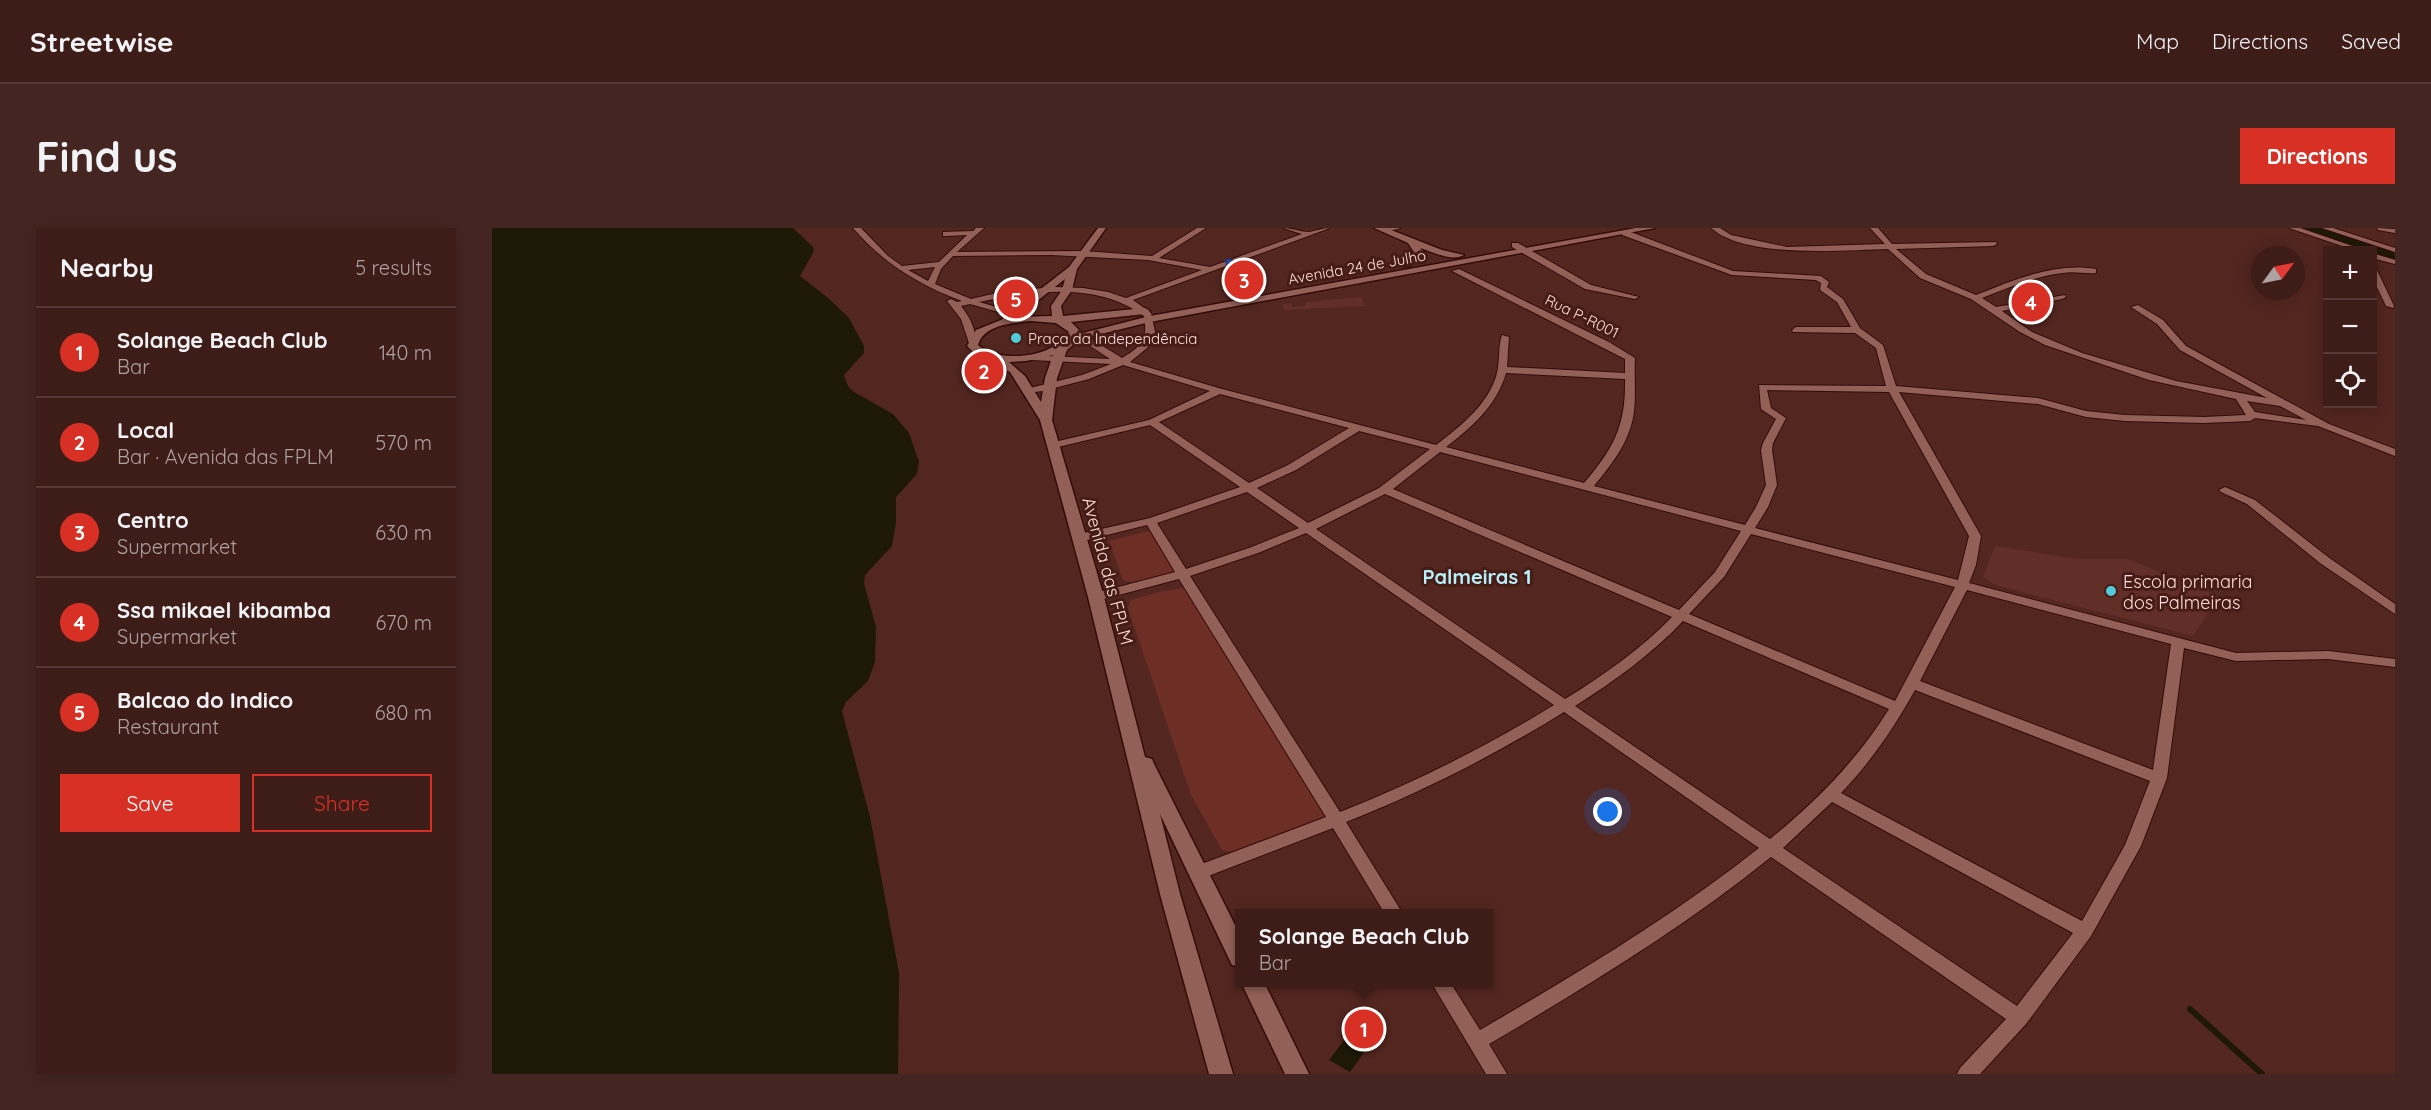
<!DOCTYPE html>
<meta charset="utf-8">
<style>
body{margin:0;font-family:Quicksand,sans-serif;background:#452521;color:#f1f3f6}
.controls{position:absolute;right:18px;top:18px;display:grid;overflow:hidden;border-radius:0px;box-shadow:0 3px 15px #0003}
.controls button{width:54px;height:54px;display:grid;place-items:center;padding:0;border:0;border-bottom:2px solid #573a37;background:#3e1c18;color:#f1f3f6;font:30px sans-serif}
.compass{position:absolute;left:1759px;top:18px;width:54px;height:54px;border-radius:50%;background:#3e1c18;box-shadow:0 3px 15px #0003;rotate:57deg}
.you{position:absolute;left:1116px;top:584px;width:21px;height:21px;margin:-15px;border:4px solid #fff;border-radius:50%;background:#1a73e8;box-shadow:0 0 0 9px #1a73e833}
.badge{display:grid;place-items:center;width:39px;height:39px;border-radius:50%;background:#d93025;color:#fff;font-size:20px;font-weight:700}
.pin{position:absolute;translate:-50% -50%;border:3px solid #fff;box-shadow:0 2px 6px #0006}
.popup{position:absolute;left:743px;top:681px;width:258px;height:78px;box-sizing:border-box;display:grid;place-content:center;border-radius:0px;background:#3e1c18;filter:drop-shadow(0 2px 4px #0005);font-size:20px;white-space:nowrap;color:#ada1a2}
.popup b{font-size:22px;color:#f1f3f6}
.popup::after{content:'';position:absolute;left:50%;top:100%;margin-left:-12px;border:12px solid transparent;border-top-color:#3e1c18}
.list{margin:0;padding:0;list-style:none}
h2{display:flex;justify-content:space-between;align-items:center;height:78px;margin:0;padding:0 24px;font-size:26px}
h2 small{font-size:20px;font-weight:400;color:#ada1a2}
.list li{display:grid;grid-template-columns:39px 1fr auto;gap:18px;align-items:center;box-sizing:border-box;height:90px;padding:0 24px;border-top:2px solid #573a37}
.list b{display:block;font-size:22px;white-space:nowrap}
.list p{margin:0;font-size:20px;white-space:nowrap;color:#ada1a2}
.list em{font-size:20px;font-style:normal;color:#ada1a2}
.actions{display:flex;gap:12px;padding:18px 24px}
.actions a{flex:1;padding:14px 0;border:2px solid #d93025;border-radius:0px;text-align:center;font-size:21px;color:#d93025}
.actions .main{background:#d93025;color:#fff}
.icon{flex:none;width:33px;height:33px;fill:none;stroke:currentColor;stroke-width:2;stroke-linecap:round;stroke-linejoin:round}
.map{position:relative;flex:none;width:1903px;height:846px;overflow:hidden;border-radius:0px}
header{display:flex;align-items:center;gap:36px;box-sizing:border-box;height:84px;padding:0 30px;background:#3e1c18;border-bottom:2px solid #573a37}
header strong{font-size:28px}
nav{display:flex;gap:33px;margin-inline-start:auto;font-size:21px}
.intro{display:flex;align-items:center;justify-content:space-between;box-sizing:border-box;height:144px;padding:0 36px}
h1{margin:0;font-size:42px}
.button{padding:15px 27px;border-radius:0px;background:#d93025;color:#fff;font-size:21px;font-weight:700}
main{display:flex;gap:36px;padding:0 36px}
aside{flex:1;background:#3e1c18;border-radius:0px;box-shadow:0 3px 15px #0003}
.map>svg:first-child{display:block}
.built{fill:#622e28}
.green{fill:#6d2e26}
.water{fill:#1e1807}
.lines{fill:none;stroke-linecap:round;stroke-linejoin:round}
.stream{stroke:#1e1807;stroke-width:6}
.minor-casing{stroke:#360c08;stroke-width:2}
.tertiary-casing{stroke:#360c08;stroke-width:3}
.minor{fill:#936058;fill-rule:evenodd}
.tertiary{fill:#936058;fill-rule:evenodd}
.wall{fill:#2f4494}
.shaded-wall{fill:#263778}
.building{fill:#374fac;stroke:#263778;stroke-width:1.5}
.poi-dot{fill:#53cadc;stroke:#471b16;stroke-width:2}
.labels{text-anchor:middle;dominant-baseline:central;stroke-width:6;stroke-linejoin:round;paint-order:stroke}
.far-street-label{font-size:15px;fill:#fddfda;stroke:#471b16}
.far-poi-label{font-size:15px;fill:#fddfda;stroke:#471b16;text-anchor:start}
.street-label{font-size:18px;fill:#fddfda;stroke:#471b16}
.poi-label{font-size:18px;fill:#fddfda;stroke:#471b16;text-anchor:start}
.neighbourhood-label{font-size:20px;font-weight:bold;fill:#b6f0f9;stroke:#471b16}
</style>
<header>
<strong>Streetwise</strong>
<nav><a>Map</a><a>Directions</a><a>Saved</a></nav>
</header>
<div class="intro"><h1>Find us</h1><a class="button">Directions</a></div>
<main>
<aside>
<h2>Nearby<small>5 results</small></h2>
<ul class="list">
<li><span class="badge">1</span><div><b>Solange Beach Club</b><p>Bar</p></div><em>140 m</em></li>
<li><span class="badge">2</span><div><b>Local</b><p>Bar · Avenida das FPLM</p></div><em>570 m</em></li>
<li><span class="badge">3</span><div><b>Centro</b><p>Supermarket</p></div><em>630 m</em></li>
<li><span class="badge">4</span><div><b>Ssa mikael kibamba</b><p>Supermarket</p></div><em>670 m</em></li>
<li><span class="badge">5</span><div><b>Balcao do Indico</b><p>Restaurant</p></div><em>680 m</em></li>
</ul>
<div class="actions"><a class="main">Save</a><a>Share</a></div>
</aside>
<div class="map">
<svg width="1903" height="846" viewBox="0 0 1903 846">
<rect width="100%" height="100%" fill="#532620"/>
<path class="built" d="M869 69 873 78 792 82 791 76 800 75V79L813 78 814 74Z
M1503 318 1586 331H1636L1727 368 1701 408 1503 357 1491 349Z"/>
<path class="green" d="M656 303 664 308 684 343C671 350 645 358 631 352L617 313Z
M692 360 700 367 836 588 826 599 750 626 730 622 699 567 636 380 639 372 670 363Z"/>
<path class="water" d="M0 0H301L321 19 322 23 308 48 336 70 357 90 372 118V125L352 147 356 158 362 164 401 186 417 205 427 234 425 246 404 269V294L400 318 373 347 372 355 384 399 383 434 376 453 354 474 350 483 378 589 407 745 406 846H0Z
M1811 0H1829L1903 25V33L1881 25 1880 22H1872Z
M856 807 876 819 858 844 837 832Z"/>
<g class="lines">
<path class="stream" d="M1698 781 1770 846"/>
<g class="minor-casing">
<path id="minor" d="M361 0H369L396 28 410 38 447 34 475 7 454 8H451V4L481 3 484 0H492L465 24 591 23 660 28 705 0H714L667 30 718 39 810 6 791 0C800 0 809 4 817 4 824 3 830 0 838 0L641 72 659 85 663 104 655 120 638 134 730 161 944 217C969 198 997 176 1005 145 1008 132 1006 119 1010 107L1017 109 1015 139 1133 145V131L960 43 967 41 1117 114 1143 130C1142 148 1144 165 1142 183 1139 212 1120 236 1102 258L1253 297 1264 279 1274 257 1269 222 1271 215 1284 191 1269 181 1267 157 1394 158 1384 120 1363 105 1301 104 1300 102 1304 99H1359L1345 74 1328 62 1329 55 1324 52 1240 47 1130 7V3H1136L1241 43 1329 48 1337 54 1335 59 1351 71 1368 100 1391 117 1404 158 1546 170 1594 183 1633 187 1712 189 1754 187 1744 171 1657 152 1553 117 1528 104 1479 71 1428 50 1396 21C1351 22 1254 31 1219 0H1228L1239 7 1295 19 1393 16 1378 0H1386L1400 16 1504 14 1505 16 1501 18 1404 21 1434 46 1484 67C1522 52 1562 34 1604 41V45C1593 46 1582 43 1571 45 1543 48 1516 60 1490 70L1504 79 1573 67 1574 69 1570 71 1510 83 1540 104 1590 125 1684 153 1775 170 1688 122 1665 96 1639 79 1646 77 1671 92 1694 118 1837 196 1903 221V228L1826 198 1763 190 1758 193 1712 195 1633 193 1594 189 1546 176 1407 164 1489 308 1484 337 1477 355 1744 425 1836 423 1903 431V439L1836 431 1744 433 1692 420 1675 550 1649 618 1599 708 1534 796 1488 846H1465L1468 840 1514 791 1279 629C1191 700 1094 759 997 816L1015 846H994L939 754H958L988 802C1084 746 1180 689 1267 620L1072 484C1003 527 930 564 854 594L911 686H893L841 600 711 650 705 652 699 650 697 645 699 640 834 589 687 351 604 373 598 369 600 366 683 344 655 297 587 314 581 310 583 307 658 290 748 259 658 197 562 220 557 217 558 215 657 192 718 163 631 137 597 151 551 163 534 165V161L590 147 619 136 539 132 536 131V127L618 131 580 106 579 104 583 101 630 130C650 118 656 111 652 88 604 53 542 63 487 74L543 90 539 93 478 76 469 78C477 88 485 102 483 115H477L469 91 455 73 459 71 465 74 470 73C427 57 391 35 361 0ZM559 27 656 32 710 42 634 70 616 64 591 60 563 59 509 64 479 71 443 56 449 41 461 28ZM443 39 436 53 416 42ZM1014 145 1133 151C1134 197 1122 220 1092 255L954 219C980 199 1005 177 1014 145ZM1275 162 1397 164 1477 308 1466 352 1263 300 1276 279 1285 257 1280 222 1281 215 1294 190 1279 180ZM728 166 857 200 796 237 757 255 667 194ZM1755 173 1788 178 1814 192 1763 184ZM867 203 938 221 887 260 816 295 765 260 804 242ZM948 224 1249 303 1223 344 1187 382 901 261ZM755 264 807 300 757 320 694 341 665 295ZM893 266 1180 389C1150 420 1111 448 1073 471L824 301ZM814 305 1062 477C994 519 922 555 848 584L698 348 766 325ZM1259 306 1463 359 1403 473 1197 386 1232 349ZM1475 362 1679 416 1661 542 1428 453ZM1191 393 1397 481C1365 532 1325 573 1278 611L1083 478C1121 454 1160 426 1191 393ZM1423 462 1658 553 1633 617 1590 693 1349 565C1379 534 1403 498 1423 462ZM1340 574 1581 705 1525 778 1291 620Z
M892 0H909L893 4 889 2Z
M1797 0H1808L1872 22H1862Z
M1830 0H1841L1903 20V24Z
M1885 0 1903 1V5L1886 2Z
M1020 15H1026L1099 57 1147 69 1143 71 1093 61 1020 19Z
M1880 25 1903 32V36L1880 30Z
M1880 38 1884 40 1902 78 1901 80 1894 78 1880 49Z
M1733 259 1763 272 1836 329 1903 376V386L1828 335 1755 276 1729 264 1727 262Z"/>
</g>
<g class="tertiary-casing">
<path id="tertiary" d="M606 0H614L585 41 580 62 569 78 571 88 653 80 658 83 653 86 579 94 587 102V106L658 88 1144 0H1163L658 94 597 109 582 116 575 122 565 150 560 192 612 369 653 529 660 531 662 536 748 707V739L740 737 668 586 688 666 741 846H717L668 666 596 369 548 192 518 144 484 127 475 118 484 102 509 92 577 39ZM573 51 570 62 559 78 560 88 525 89ZM539 93 564 95 577 104C562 130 508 136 486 117 492 96 521 95 539 93ZM561 127 553 150 549 174 533 148 517 134 534 133Z
M882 0H894L950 22 972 27C961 34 940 24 928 20L932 24 918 38H912V34L922 24 916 15Z
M749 754H772L817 846H793Z"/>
</g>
<use href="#minor" class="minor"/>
<use href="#tertiary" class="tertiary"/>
</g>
<path class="wall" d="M733 32 769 57 753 59 734 40Z"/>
<path class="shaded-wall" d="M769 48V57L753 59 752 51Z"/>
<path class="building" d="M738 31 769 48 752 51 733 32Z"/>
<g class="poi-dot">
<circle cx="524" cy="110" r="6"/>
<circle cx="1619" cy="363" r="6"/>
</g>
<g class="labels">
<g class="far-street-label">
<text transform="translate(865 39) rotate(-10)">Avenida 24 de Julho</text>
<text transform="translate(1090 88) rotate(26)">Rua P-R001</text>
</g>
<g class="far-poi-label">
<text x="536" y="110">Praça da Independência</text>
</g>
<g class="street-label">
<text transform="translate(616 343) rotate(75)">Avenida das FPLM</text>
</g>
<g class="poi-label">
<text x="1631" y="353">Escola primaria<tspan x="1631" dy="21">dos Palmeiras</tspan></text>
</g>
<g class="neighbourhood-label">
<text x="985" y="348">Palmeiras 1</text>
</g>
</g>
</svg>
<div class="controls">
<button>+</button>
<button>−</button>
<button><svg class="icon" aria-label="locate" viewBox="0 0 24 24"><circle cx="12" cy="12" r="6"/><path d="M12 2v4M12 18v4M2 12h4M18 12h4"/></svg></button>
</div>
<svg class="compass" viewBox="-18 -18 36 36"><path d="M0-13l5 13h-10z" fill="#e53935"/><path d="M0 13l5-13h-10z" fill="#ada1a2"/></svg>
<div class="you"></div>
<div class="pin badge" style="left:872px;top:801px">1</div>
<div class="popup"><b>Solange Beach Club</b>Bar</div>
<div class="pin badge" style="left:492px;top:143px">2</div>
<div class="pin badge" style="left:752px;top:52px">3</div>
<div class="pin badge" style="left:1539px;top:74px">4</div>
<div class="pin badge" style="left:524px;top:71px">5</div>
</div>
</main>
